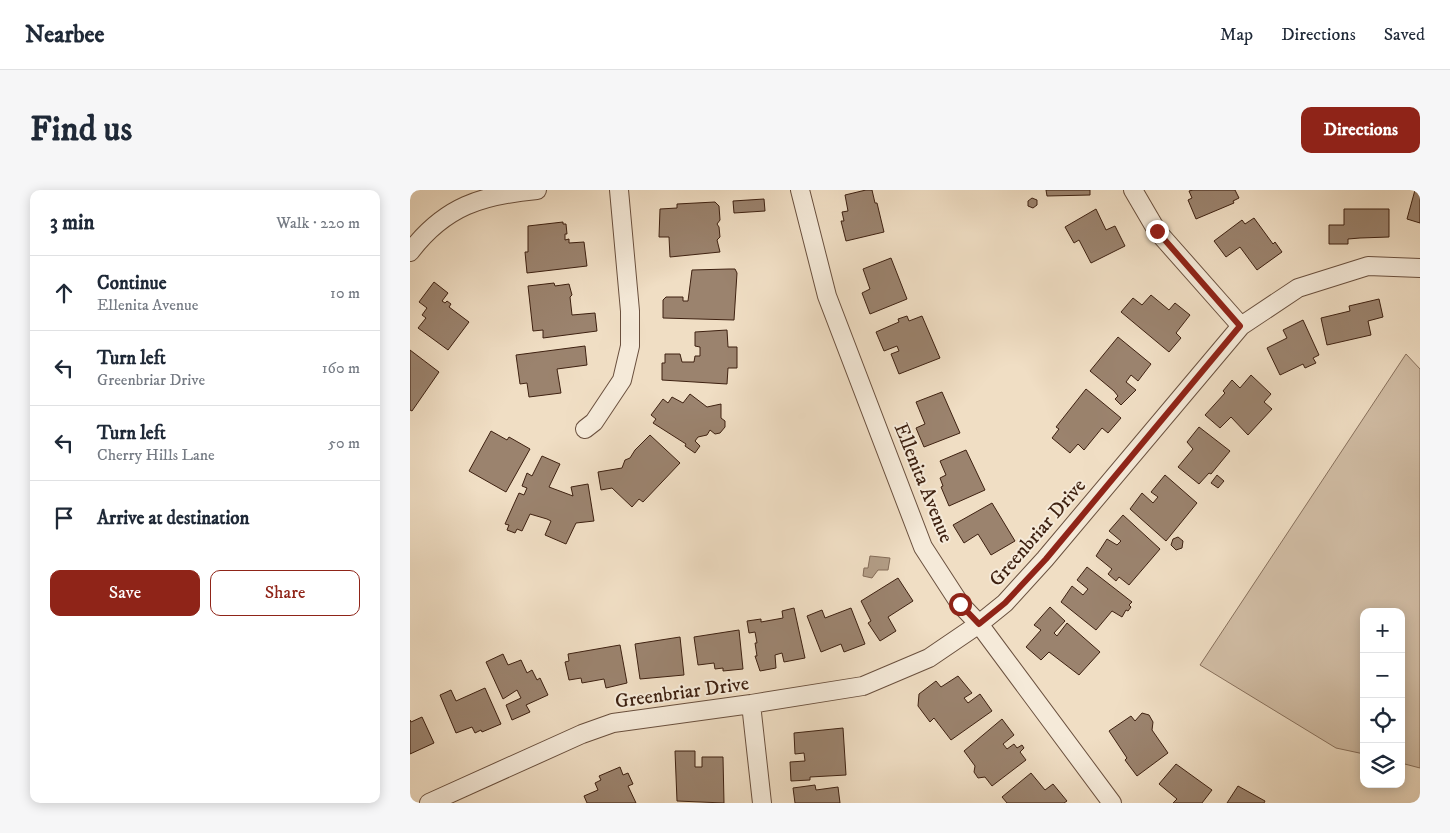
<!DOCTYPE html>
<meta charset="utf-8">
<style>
body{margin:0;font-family:"IM FELL DW Pica",serif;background:#f6f6f7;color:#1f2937}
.controls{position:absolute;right:15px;bottom:15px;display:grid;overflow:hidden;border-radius:10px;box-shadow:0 2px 12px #0003}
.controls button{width:45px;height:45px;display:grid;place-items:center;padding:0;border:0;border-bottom:1px solid #e0e1e3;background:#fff;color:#1f2937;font:25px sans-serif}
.stop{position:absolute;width:15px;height:15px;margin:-11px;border:4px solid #8f2418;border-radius:50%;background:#fff}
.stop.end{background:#8f2418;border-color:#fff;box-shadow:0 1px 5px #0008}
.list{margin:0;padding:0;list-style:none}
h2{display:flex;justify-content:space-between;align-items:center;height:65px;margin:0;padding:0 20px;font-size:21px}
h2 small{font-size:16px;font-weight:400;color:#747a83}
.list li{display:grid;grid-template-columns:32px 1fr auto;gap:15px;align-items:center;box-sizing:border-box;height:75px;padding:0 20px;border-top:1px solid #e0e1e3}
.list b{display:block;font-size:19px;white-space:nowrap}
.list p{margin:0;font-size:16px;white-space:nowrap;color:#747a83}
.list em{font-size:16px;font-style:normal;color:#747a83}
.actions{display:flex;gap:10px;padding:15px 20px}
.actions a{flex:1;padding:11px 0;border:1px solid #8f2418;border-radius:10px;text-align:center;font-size:18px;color:#8f2418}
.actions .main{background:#8f2418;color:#fff}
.icon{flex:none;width:28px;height:28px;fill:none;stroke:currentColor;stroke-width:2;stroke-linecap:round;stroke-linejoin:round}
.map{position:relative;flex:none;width:1010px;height:613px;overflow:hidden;border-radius:10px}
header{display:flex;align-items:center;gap:30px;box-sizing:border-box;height:70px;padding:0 25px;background:#fff;border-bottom:1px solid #e0e1e3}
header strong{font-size:24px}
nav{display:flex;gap:28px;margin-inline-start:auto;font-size:18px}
.intro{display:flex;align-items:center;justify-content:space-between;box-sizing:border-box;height:120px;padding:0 30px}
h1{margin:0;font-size:35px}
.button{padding:12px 22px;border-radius:10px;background:#8f2418;color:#fff;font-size:18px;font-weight:700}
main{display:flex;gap:30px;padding:0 30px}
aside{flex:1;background:#fff;border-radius:10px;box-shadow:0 2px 12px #0003}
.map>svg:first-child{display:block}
.green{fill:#d2bea6;stroke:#88705c}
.water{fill:#b39e87;stroke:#846c58}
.building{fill:#9b836e;stroke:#3e2111}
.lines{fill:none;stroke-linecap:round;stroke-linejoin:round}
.street-casing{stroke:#6a503e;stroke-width:20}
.street{stroke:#f5ead9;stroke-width:18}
.route{stroke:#8f2418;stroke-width:6}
.labels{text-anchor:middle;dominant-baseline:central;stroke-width:4;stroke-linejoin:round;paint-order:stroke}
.street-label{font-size:20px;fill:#3e2111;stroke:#f5ead9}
</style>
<header>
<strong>Nearbee</strong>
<nav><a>Map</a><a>Directions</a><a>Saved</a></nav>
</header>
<div class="intro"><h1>Find us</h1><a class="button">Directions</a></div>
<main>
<aside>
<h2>3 min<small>Walk · 220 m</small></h2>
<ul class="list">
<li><svg class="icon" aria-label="ahead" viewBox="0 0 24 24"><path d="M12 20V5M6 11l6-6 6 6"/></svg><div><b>Continue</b><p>Ellenita Avenue</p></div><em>10 m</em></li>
<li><svg class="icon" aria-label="left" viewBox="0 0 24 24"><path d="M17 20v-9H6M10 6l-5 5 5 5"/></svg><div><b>Turn left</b><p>Greenbriar Drive</p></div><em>160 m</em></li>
<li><svg class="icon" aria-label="left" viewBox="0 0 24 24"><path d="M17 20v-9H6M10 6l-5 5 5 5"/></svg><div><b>Turn left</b><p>Cherry Hills Lane</p></div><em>50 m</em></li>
<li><svg class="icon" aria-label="arrive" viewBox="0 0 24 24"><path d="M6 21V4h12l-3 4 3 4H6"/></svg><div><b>Arrive at destination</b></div></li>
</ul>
<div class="actions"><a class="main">Save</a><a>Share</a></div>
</aside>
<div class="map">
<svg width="1010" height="613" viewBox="0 0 1010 613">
<rect width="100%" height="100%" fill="#f0dec4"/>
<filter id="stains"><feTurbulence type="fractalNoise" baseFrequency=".004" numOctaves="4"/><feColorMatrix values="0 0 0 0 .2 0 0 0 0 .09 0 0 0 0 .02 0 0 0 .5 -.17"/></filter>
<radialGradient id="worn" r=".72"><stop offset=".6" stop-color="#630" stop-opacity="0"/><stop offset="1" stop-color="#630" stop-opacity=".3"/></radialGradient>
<path class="green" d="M996 164 1010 179V578L991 573V422H954V564L926 558 790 475Z"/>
<path class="water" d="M460 366 480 368 478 380H468L462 388 453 386 454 378H458Z"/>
<path class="building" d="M456 0H462L465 13H467L474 42 436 51 431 31H434L432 22 438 21 435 5Z
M636 0H680V5L637 6Z
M783 0H825L829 8 823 11 824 13 786 29 778 10 782 8 779 1Z
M1005 0H1010V33L997 29Z
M622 8 627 10V15L623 18 618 16V11Z
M354 9 355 21 324 23 323 11Z
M305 12 309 16 310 30 307 34 309 37 310 47 307 50 310 62 260 67 259 47H249L250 19 267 18V14Z
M686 19 696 40 705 36 715 56 681 73 669 50 664 53 655 37Z
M934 19H979V47L950 48 938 49V54H919V35H934Z
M844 28 863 54 865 52 872 62 847 80 830 57 816 67 804 51 832 30 835 34Z
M153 32V34H156L157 44H155V50L159 49V53L174 52 177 76 117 83 115 62H118V36Z
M481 68 497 109 460 124 452 103 460 99 453 79Z
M319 79H325L327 83 324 130 253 128V110L256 107H273V111H278L282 80Z
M24 92 38 103 32 111 35 113 37 111 41 114 39 117 59 132 38 160 8 138 16 128 12 125 17 118 9 112Z
M144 93 145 96 159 94 162 105 160 107 162 125 185 123 187 141 133 148V140L123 141 118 96Z
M741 105 759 120 765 113 780 125 766 143 771 148 759 162 711 122 723 108 732 115Z
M969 109 973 127 958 131 961 145 917 155 911 128 940 121 939 116Z
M497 126 499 131 512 126 530 168 489 184 481 164 489 161 487 156 474 161 466 142 489 132 488 129Z
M893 130 909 165 903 168 906 173 895 178 893 174 870 185 857 158 877 148 873 140Z
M317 140 318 157H327V178H318L317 194 252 190V173H255V164H270L272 172H284L285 166H290V157L285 156V142Z
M708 147 741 174 728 191 721 185 716 192 726 200 711 215 705 209 708 206 704 201 680 181Z
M175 156 177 175 147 179 151 203 119 207 117 193 110 194 106 165Z
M0 160 29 182 2 221 0 220Z
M841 185 861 204 854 212 862 219 838 245 821 227 810 238 795 225 815 203 813 201 822 190 830 198Z
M676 199 711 228 698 243 692 238 674 260 668 254 660 263 642 248 649 239 646 237Z
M532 202 550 243 514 257 506 238 515 234 506 212Z
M280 204 297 217 311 214V228L315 231V237L310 243 305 244 300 240 297 245 288 247 285 251 290 256 285 263 275 256 276 254 243 233 246 229 241 225 253 209 258 213 262 207 273 213Z
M789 237 820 261 801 284 799 283 789 294 768 277 783 259 777 252Z
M81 241 97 250 99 247 120 259 96 302 59 281Z
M240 245 270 273 233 312 229 309 222 317 202 298 191 300 188 282 212 278 215 270 220 268 225 260Z
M556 260 575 300 539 316 531 297 533 296 530 288 536 285 530 271Z
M132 266 150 274 139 297 163 306 161 297 178 294 184 331 166 333 156 354 135 345 141 331 137 329 120 324 112 341 107 339 105 343 97 340 99 335 95 334 109 303 114 305 117 298 112 296 117 283 122 286Z
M755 285 787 313 756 351 720 319 732 303 743 313 748 307 741 302Z
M807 285 814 291 808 298 801 293Z
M582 313 605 351 581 365 568 344 554 353 543 335Z
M713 325 750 359 719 395 709 387 706 391 698 384 702 379 686 366 697 349 707 355 711 351 699 341Z
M768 347 773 351 772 358 766 360 761 355 763 349Z
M677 377 722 412 719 415 721 417 718 421 716 420 712 427 702 421 686 440 651 412 662 396 673 405 678 399 667 390Z
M488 388 503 411 478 427 486 441 470 451 458 433 461 431 451 411Z
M640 417 655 431 644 443 647 446 657 433 690 462 669 485 639 462 631 470 616 457 631 440 624 435Z
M384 418 395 468 374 472 372 463 365 465 366 478 350 481 345 466H347L345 453H347L345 442 339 443 337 431 351 429V432L373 428 372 421Z
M441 418 455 454 434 462 431 454 411 462 397 426 412 420 415 428Z
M329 440 333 479 313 481V478L305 479 304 473 288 475 284 447Z
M270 447 274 485 230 489 225 454Z
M210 455 217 493 196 498 194 489 172 493 171 488 159 490 155 472 159 471 158 464Z
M93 464 98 475 111 470 117 483 122 480 127 490 130 488 138 505 116 515 120 522 102 530 96 515 111 508 107 500 93 509 76 472Z
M548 486 562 503 554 508 558 513 570 504 582 521 541 550 524 528 520 532 508 516 509 504 526 491 531 497Z
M75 498 91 534 72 542 71 540 65 543 62 537 46 543 30 505 41 500 46 511Z
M732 523 739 525 743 532 742 540 758 563 727 586 715 570 717 568 699 541 721 526 725 531Z
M12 527 24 553 0 564V530L1 532Z
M592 529 604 545 593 554 597 559 604 554 607 558 612 555 614 558 610 562 616 570 582 596 575 587 568 588 564 582 565 576 554 561Z
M433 538 436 585 400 587V590L381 591 380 572 395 571 394 563 385 564 384 543Z
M265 561H285V577H292V567H313L314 613 267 611Z
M766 574 802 600 792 613H763L767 609 749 594Z
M210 577 213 585 218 583 223 594 218 596 226 613H177L174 606 188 600 185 593 191 590 189 586Z
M621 583 635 600 643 594 657 611 654 613H597L592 607Z
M405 595 406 600 428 597 430 613H385L383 598Z
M828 596 855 611 854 613H817Z"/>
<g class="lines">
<g class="street-casing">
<path id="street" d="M390 0 417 106 513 357 550 414 569 434 702 613
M723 0 747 41 831 136
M0 62C35 16 72 5 127 0
M175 239 184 232 212 190 220 156V121L209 0
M341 514 352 613
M19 613 172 544 203 533 341 514 453 496 519 468 569 434 595 413 635 369 831 136 888 98 958 76 1010 78"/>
</g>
<use href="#street" class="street"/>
</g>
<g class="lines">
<path class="route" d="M550 414 569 434 595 413 636 369 830 136 747 41"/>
</g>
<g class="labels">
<g class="street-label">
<text transform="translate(513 293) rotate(68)">Ellenita Avenue</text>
<text transform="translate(628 343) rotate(-49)">Greenbriar Drive</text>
<text transform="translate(272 503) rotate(-8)">Greenbriar Drive</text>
</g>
</g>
<rect width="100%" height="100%" filter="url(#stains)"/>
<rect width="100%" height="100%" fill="url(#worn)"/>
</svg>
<div class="controls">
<button>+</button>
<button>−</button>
<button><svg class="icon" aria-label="locate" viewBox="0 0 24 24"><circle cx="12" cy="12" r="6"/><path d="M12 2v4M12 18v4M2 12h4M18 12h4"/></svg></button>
<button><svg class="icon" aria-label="layers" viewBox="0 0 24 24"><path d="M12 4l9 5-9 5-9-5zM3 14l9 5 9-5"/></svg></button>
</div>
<div class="stop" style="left:550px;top:414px"></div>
<div class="stop end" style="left:747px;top:41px"></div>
</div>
</main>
